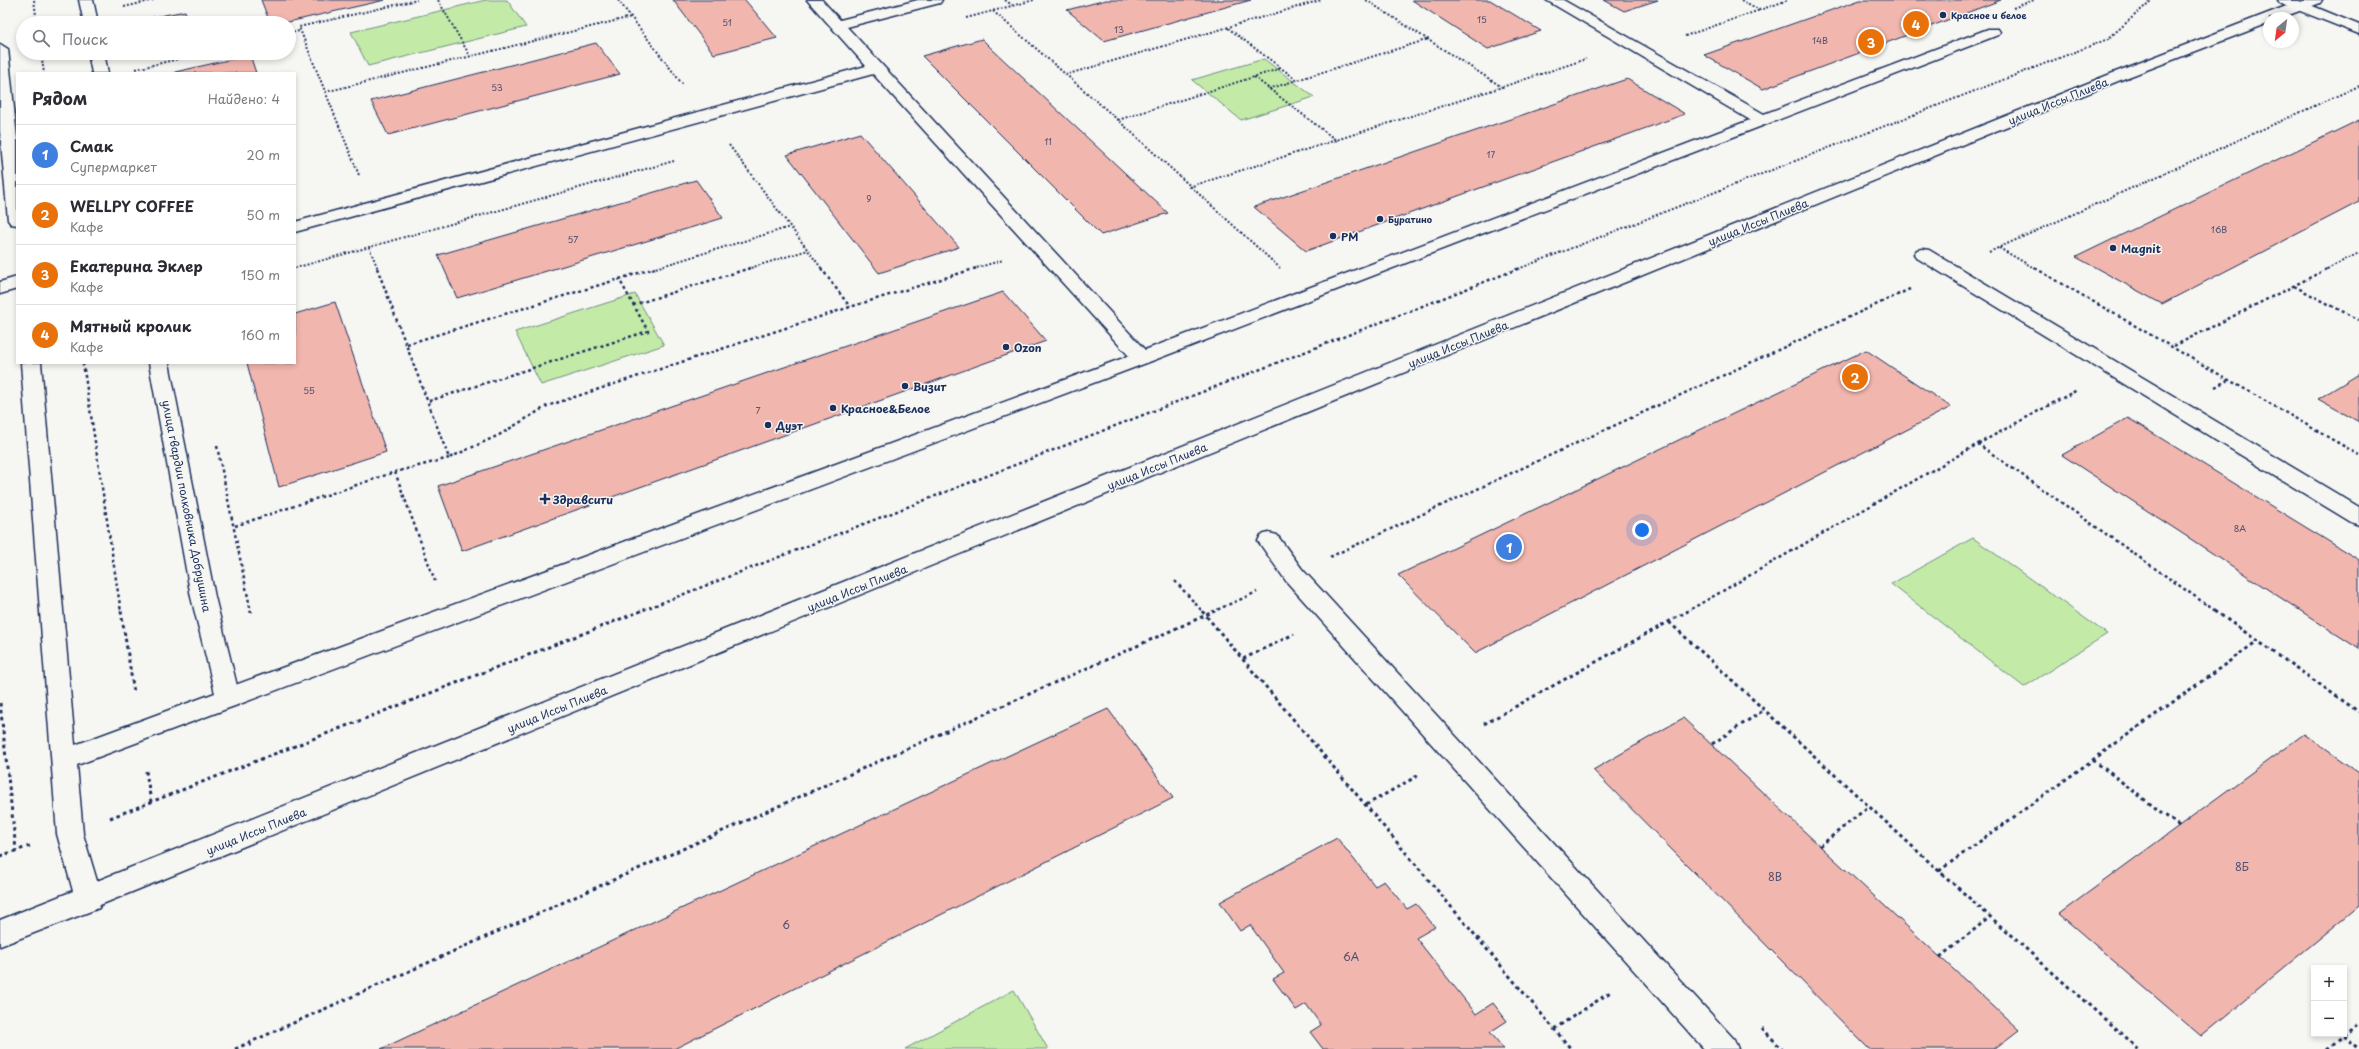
<!DOCTYPE html>
<html lang="ru">
<meta charset="utf-8">
<style>
body{margin:0;font-family:"Playpen Sans",sans-serif;background:#f7f7f7;color:#2b2b33}
.controls{position:absolute;right:12px;bottom:12px;display:grid;overflow:hidden;border-radius:0px;box-shadow:0 2px 6px #0003}
.controls button{width:36px;height:36px;display:grid;place-items:center;padding:0;border:0;border-bottom:1px solid #e1e1e2;background:#fff;color:#2b2b33;font:20px sans-serif}
.compass{position:absolute;left:2263px;top:12px;width:36px;height:36px;border-radius:50%;background:#fff;box-shadow:0 2px 6px #0003;rotate:209deg}
.you{position:absolute;left:1642px;top:530px;width:14px;height:14px;margin:-10px;border:3px solid #fff;border-radius:50%;background:#1a73e8;box-shadow:0 0 0 6px #1a73e833}
.badge{display:grid;place-items:center;width:26px;height:26px;border-radius:50%;background:#d93025;color:#fff;font-size:13px;font-weight:700}
.pin{position:absolute;translate:-50% -50%;border:2px solid #fff;box-shadow:0 1px 4px #0006}
.list{margin:0;padding:0;list-style:none}
h2{display:flex;justify-content:space-between;align-items:center;height:52px;margin:0;padding:0 16px;font-size:17px}
h2 small{font-size:13px;font-weight:400;color:#7c7c81}
.list li{display:grid;grid-template-columns:26px 1fr auto;gap:12px;align-items:center;box-sizing:border-box;height:60px;padding:0 16px;border-top:1px solid #e1e1e2}
.list b{display:block;font-size:15px;white-space:nowrap}
.list p{margin:0;font-size:13px;white-space:nowrap;color:#7c7c81}
.list em{font-size:13px;font-style:normal;color:#7c7c81}
.icon{flex:none;width:22px;height:22px;fill:none;stroke:currentColor;stroke-width:2;stroke-linecap:round;stroke-linejoin:round}
.map{position:relative;flex:none;width:2359px;height:1049px;overflow:hidden}
.search{position:absolute;background:#fff;box-shadow:0 2px 6px #0003;left:16px;top:16px;width:280px;height:44px;display:flex;align-items:center;gap:10px;box-sizing:border-box;padding:0 14px;border-radius:22px;color:#7c7c81;font-size:15px}
.panel{position:absolute;background:#fff;box-shadow:0 2px 6px #0003;left:16px;top:72px;width:280px;height:292px;border-radius:0px}
.map>svg:first-child{display:block}
.green{fill:#c3eba7;stroke:#6f8d82}
.building{fill:#f1b6ae;stroke:#1b2f5e}
.lines{fill:none;stroke-linecap:round;stroke-linejoin:round}
.service-casing{stroke:#1b2f5e;stroke-width:3}
.minor-casing{stroke:#1b2f5e;stroke-width:3}
.path-far2{stroke:#1b2f5e;stroke-width:2;stroke-dasharray:2 2;stroke-linecap:butt}
.path-far1{stroke:#1b2f5e;stroke-width:2.5;stroke-dasharray:3 3;stroke-linecap:butt}
.path{stroke:#1b2f5e;stroke-width:3;stroke-dasharray:3.5 3.5;stroke-linecap:butt}
.service{fill:#f6f6f2;fill-rule:evenodd}
.minor{fill:#f6f6f2;fill-rule:evenodd}
.poi-dot{fill:#1b2f5e;stroke:#f6f6f2;stroke-width:1.5}
.labels{text-anchor:middle;dominant-baseline:central;stroke-width:3;stroke-linejoin:round;paint-order:stroke}
.far-poi-label{font-size:9px;font-weight:bold;fill:#1b2f5e;stroke:#f6f6f2;text-anchor:start}
.number-label{font-size:9px;fill:#505172}
.street-label{font-size:11px;fill:#1b2f5e;stroke:#f6f6f2}
.poi-label{font-size:11px;font-weight:bold;fill:#1b2f5e;stroke:#f6f6f2;text-anchor:start}
.near-number-label{font-size:11px;fill:#505172}
</style>
<div class="map">
<svg width="2359" height="1049" viewBox="0 0 2359 1049">
<rect width="100%" height="100%" fill="#f6f6f2"/>
<filter id="ink" filterUnits="userSpaceOnUse"><feTurbulence type="fractalNoise" baseFrequency=".025" numOctaves="2"/><feDisplacementMap in="SourceGraphic" scale="8" xChannelSelector="R" yChannelSelector="G"/><feConvolveMatrix kernelMatrix="1 2 1 2 8 2 1 2 1" color-interpolation-filters="sRGB"/></filter>
<g filter="url(#ink)">
<path class="green" d="M486 0H507L526 27 368 66 351 32Z
M1264 59 1314 97 1241 120 1192 80Z
M635 294 664 345 541 385 515 332Z
M1973 538 2107 634 2024 687 1891 584Z
M1014 990 1048 1049H905Z"/>
<path class="building" d="M261 0H385L284 23H270Z
M673 0H745L777 38 714 54Z
M1106 0H1251L1104 41 1067 10Z
M1412 0H1490L1541 31 1488 49Z
M1604 0H1658L1624 11Z
M1860 0H2001L1763 89 1704 55Z
M185 11 189 23H151L149 18Z
M982 39 993 50 1168 213 1101 235 922 56Z
M596 43 620 74 388 135 371 101Z
M250 55 256 73H175V72Z
M1627 79 1685 114 1306 251 1254 207Z
M2359 120V202L2162 304 2076 257Z
M860 133 886 163 959 247 879 273 787 155Z
M696 180 723 218 457 298 438 255Z
M1003 292 1046 341 462 551 438 486Z
M335 302 386 452 279 487 247 363H295V314Z
M1866 350 1951 407 1475 653 1398 575Z
M2359 374V422L2318 399Z
M2128 418 2359 560V649L2062 455Z
M1108 709 1173 798 674 1049H381Z
M1683 718 1820 846 2019 1030 1994 1049H1869L1593 770Z
M2304 734 2359 773V906L2201 1036 2059 914Z
M1337 838 1375 886 1384 881 1407 909 1416 904 1435 927 1416 938 1476 1014 1493 1003 1507 1021 1490 1032 1504 1049H1323L1310 1032 1321 1025 1306 1004 1296 1010 1273 979 1284 973 1250 925 1240 931 1220 902Z"/>
<g class="lines">
<g class="service-casing">
<path id="service" d="M807 0H822L840 20 918 0H942L940 3 847 27 1145 350 1750 120 1546 0H1563L1764 114 1988 29H1998L2000 32 1998 35 1149 362 237 705 228 708 219 705 216 698 219 691 1129 356 873 74 295 232V222L866 66Z
M2278 0H2298L2359 25V34L2280 3Z
M1923 249 1929 250 2359 507V525L2351 522 1917 258 1914 254 1917 250Z
M17 277V289L0 294V282Z
M1269 533 1277 535 1302 569 1734 1039 1738 1049H1704L1286 581 1258 541 1261 535Z"/>
</g>
<g class="minor-casing">
<path id="minor" d="M79 0H93L98 23H84Z
M2302 0H2322L2320 3 2281 18H2269V23L2123 79 100 905 99 908 0 946V920L73 891 57 834 21 363H41L75 745 215 693 191 597 149 363H169L215 597 240 698 237 705 77 765 83 834 97 881 2113 73Z
M0 44 8 49 17 138V225L11 224 8 220 0 131Z
M88 53H104L108 73H92Z"/>
</g>
<path class="path-far2" d="M34 0 37 23
M438 0 470 56
M618 0 683 85
M1005 0 1012 5
M1741 0 1760 10 1788 0
M124 7 154 0
M2013 8 2034 0
M993 11 1118 120 1280 268
M966 18 1034 0
M1228 28 1297 80 1429 39
M289 33 300 31
M1685 36 1760 10
M41 53 44 73
M136 69 203 53
M1065 75 1321 0
M1254 77 1337 141
M1502 87 1586 59
M1269 89 1297 80
M325 92 631 17
M1118 120 1282 68
M729 145 822 269
M359 175 299 27 417 0
M1189 187 1502 87 1366 0
M369 247 378 269
M1999 248 2036 269
M1989 252 2359 86
M295 268 674 161
M652 269 790 227
M747 269 808 250
M973 269 1003 260
M1518 269 2108 39 2152 0
M2327 269 2359 253"/>
<path class="path-far1" d="M377 268 449 458 499 435 547 406 850 307 977 268
M821 268 850 307
M2035 268 2359 455
M2294 286 2359 320
M633 305 750 268
M407 344 655 268
M2174 346 2329 268
M83 363 121 612
M2215 387 2228 380
M429 401 648 331 619 279
M1978 444 2077 390
M217 446 251 612
M395 472 435 581
M235 526 395 472 449 458
M1330 557 1910 289
M1175 581 1203 612
M638 612 1520 268
M1212 612 1257 592
M1686 612 1978 444 2217 612"/>
<path class="path" d="M121 611 134 693
M251 611V613
M1202 611 1571 1049
M2215 611 2359 712
M1669 622 1939 871 2138 1049
M1243 659 1294 634
M0 703 16 850
M1484 724 1688 611
M1712 744 1764 710
M2093 760 2179 826
M146 771 151 802
M1366 805 1419 775
M110 818 641 611
M1820 846 1868 807
M0 856 30 846
M1939 871 2256 642
M1940 957 1990 917
M1762 1028 1782 1049
M1554 1029 1612 991
M2343 1036 2359 1049
M250 1043 251 1049
M235 1049 1215 611
M2327 1049 2359 1023"/>
<use href="#service" class="service"/>
<use href="#minor" class="minor"/>
</g>
</g>
<g class="poi-dot">
<circle cx="1943" cy="15" r="4"/>
<circle cx="1380" cy="219" r="4"/>
<circle cx="1333" cy="236" r="4"/>
<circle cx="2113" cy="248" r="4"/>
<circle cx="1006" cy="347" r="4"/>
<circle cx="905" cy="386" r="4"/>
<circle cx="833" cy="408" r="4"/>
<circle cx="768" cy="425" r="4"/>
<path d="M543 493h4v4h4v4h-4v4h-4v-4h-4v-4h4z"/>
</g>
<g class="labels">
<g class="far-poi-label">
<text x="1951" y="15">Красное и белое</text>
<text x="1388" y="219">Буратино</text>
</g>
<g class="number-label">
<text x="1482" y="19">15</text>
<text x="727" y="22">51</text>
<text x="1119" y="29">13</text>
<text x="1820" y="40">14В</text>
<text x="497" y="87">53</text>
<text x="1048" y="141">11</text>
<text x="1491" y="154">17</text>
<text x="869" y="198">9</text>
<text x="2219" y="229">16В</text>
<text x="573" y="239">57</text>
<text x="309" y="390">55</text>
<text x="758" y="410">7</text>
<text x="2240" y="528">8А</text>
</g>
<g class="street-label">
<text transform="translate(2058 101) rotate(-22)">улица Иссы Плиева</text>
<text transform="translate(1758 222) rotate(-22)">улица Иссы Плиева</text>
<text transform="translate(1458 344) rotate(-22)">улица Иссы Плиева</text>
<text transform="translate(1157 466) rotate(-22)">улица Иссы Плиева</text>
<text transform="translate(187 506) rotate(79)">улица гвардии полковника Добрушина</text>
<text transform="translate(857 588) rotate(-22)">улица Иссы Плиева</text>
<text transform="translate(557 709) rotate(-22)">улица Иссы Плиева</text>
<text transform="translate(256 831) rotate(-22)">улица Иссы Плиева</text>
</g>
<g class="poi-label">
<text x="1341" y="236">PM</text>
<text x="2121" y="248">Magnit</text>
<text x="1014" y="347">Ozon</text>
<text x="913" y="386">Визит</text>
<text x="841" y="408">Красное&amp;Белое</text>
<text x="776" y="425">Дуэт</text>
<text x="553" y="499">Здравсити</text>
</g>
<g class="near-number-label">
<text x="2242" y="866">8Б</text>
<text x="1775" y="876">8В</text>
<text x="786" y="924">6</text>
<text x="1351" y="956">6А</text>
</g>
</g>
</svg>
<div class="controls">
<button>+</button>
<button>−</button>
</div>
<svg class="compass" viewBox="-18 -18 36 36"><path d="M0-13l5 13h-10z" fill="#e53935"/><path d="M0 13l5-13h-10z" fill="#7c7c81"/></svg>
<div class="you"></div>
<div class="pin badge" style="left:1509px;top:547px;background:#3f7fe0">1</div>
<div class="pin badge" style="left:1855px;top:377px;background:#e8710a">2</div>
<div class="pin badge" style="left:1871px;top:42px;background:#e8710a">3</div>
<div class="pin badge" style="left:1916px;top:24px;background:#e8710a">4</div>
<div class="search"><svg class="icon" aria-label="search" viewBox="0 0 24 24"><circle cx="10" cy="10" r="6"/><path d="M15 15l6 6"/></svg>Поиск</div>
<section class="panel">
<h2>Рядом<small>Найдено: 4</small></h2>
<ul class="list">
<li><span class="badge" style="background:#3f7fe0">1</span><div><b>Смак</b><p>Супермаркет</p></div><em>20 m</em></li>
<li><span class="badge" style="background:#e8710a">2</span><div><b>WELLPY COFFEE</b><p>Кафе</p></div><em>50 m</em></li>
<li><span class="badge" style="background:#e8710a">3</span><div><b>Екатерина Эклер</b><p>Кафе</p></div><em>150 m</em></li>
<li><span class="badge" style="background:#e8710a">4</span><div><b>Мятный кролик</b><p>Кафе</p></div><em>160 m</em></li>
</ul>
</section>
</div>
